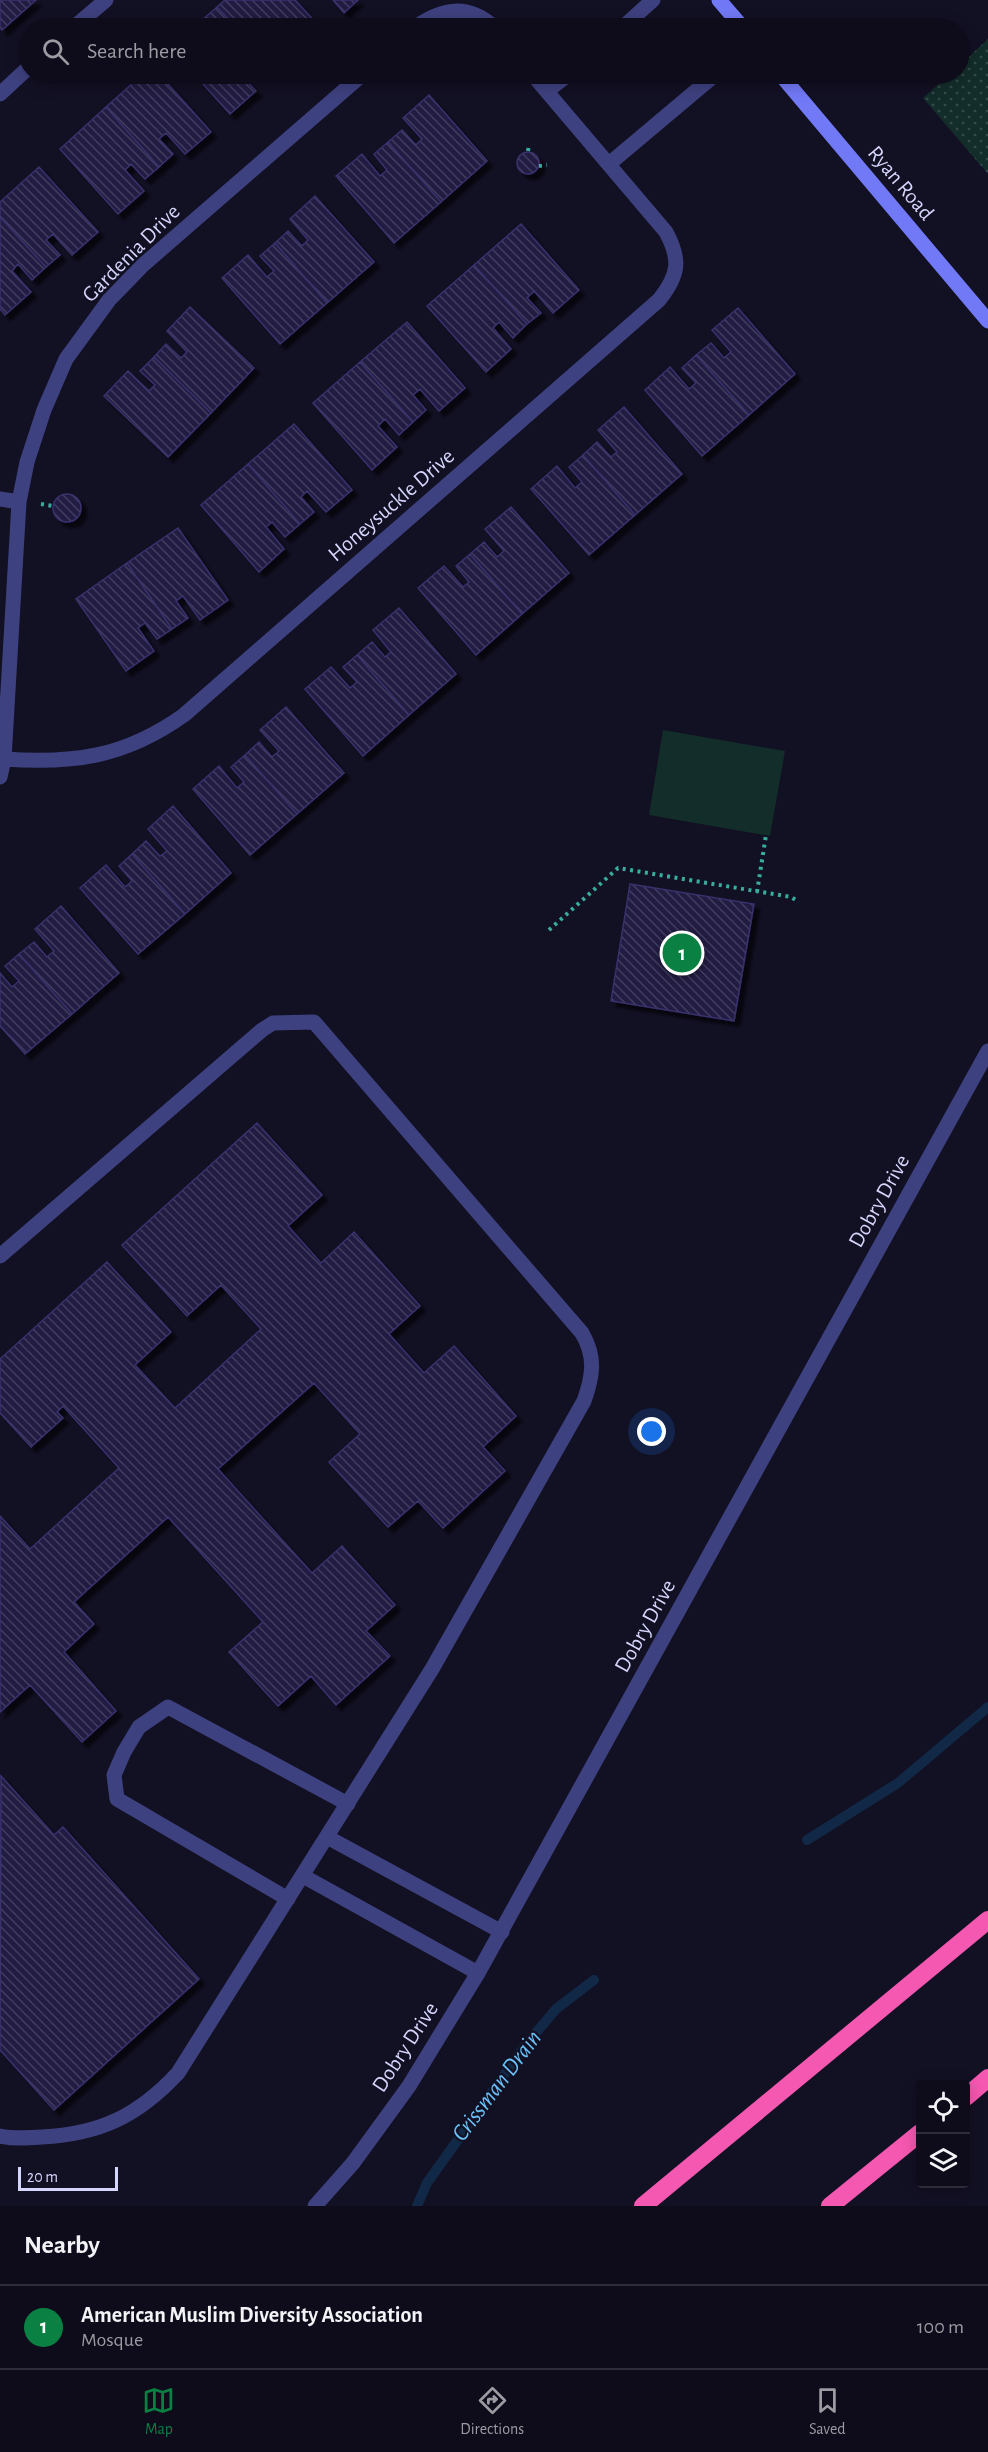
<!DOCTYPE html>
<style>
body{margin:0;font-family:"Alegreya Sans",sans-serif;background:#1c1a27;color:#f1f3f6}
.controls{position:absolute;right:18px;bottom:18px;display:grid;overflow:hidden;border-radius:6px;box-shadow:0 3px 15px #0003}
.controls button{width:54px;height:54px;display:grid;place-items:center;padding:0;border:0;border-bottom:2px solid #2e2c39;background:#0e0c1a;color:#f1f3f6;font:30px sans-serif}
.scale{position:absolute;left:18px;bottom:15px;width:100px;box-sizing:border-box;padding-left:6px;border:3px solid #d6d5fc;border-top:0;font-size:16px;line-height:21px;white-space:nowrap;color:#d6d5fc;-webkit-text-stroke:4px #121023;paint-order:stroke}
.you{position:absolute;left:652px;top:1432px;width:21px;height:21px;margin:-15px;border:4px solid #fff;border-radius:50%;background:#1a73e8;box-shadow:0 0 0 9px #1a73e833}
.badge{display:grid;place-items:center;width:39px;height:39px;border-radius:50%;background:#0b8043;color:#fff;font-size:20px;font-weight:700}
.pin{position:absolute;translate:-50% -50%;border:3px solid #fff;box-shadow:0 2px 6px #0006}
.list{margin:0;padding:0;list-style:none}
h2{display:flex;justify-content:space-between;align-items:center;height:78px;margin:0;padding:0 24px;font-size:26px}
h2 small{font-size:20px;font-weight:400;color:#9b9ba2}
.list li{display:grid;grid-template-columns:39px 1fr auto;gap:18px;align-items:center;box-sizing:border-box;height:84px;padding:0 24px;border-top:2px solid #2e2c39}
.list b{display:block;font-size:22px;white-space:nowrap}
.list p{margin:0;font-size:20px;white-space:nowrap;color:#9b9ba2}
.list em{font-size:20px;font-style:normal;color:#9b9ba2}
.icon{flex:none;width:33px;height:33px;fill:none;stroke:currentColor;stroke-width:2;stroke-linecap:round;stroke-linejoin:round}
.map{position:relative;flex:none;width:988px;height:2206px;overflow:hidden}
.search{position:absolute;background:#0e0c1a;box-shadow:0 3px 15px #0003;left:18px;right:18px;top:18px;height:66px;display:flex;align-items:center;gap:15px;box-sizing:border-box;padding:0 21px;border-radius:33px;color:#9b9ba2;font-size:22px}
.sheet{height:162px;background:#0e0c1a}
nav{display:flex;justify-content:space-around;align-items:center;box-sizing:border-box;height:84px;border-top:2px solid #2e2c39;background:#0e0c1a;font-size:16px;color:#9b9ba2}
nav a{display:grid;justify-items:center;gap:3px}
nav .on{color:#0b8043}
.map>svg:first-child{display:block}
.green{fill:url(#green-dots)}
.pitch{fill:#132d2a}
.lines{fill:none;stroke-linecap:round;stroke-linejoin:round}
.stream{stroke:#112946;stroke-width:10}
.building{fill:url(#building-back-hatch);stroke:#38316d;stroke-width:1.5;filter:url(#shadow)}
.path{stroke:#37ae9d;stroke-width:4;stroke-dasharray:3 4.5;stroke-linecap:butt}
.service{stroke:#3e417f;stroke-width:15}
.minor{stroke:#3e417f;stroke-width:15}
.tertiary{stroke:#3e417f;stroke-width:15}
.secondary{stroke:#7279f6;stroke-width:15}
.motorway{stroke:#f458b0;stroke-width:18}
.labels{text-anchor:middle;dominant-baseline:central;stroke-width:4.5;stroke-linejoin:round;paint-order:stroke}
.street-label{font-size:22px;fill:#d6d5fc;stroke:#121023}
.water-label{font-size:24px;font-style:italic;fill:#69c0f6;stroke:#121023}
</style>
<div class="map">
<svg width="988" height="2206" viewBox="0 0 988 2206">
<defs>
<pattern id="green-dots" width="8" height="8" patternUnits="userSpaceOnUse" patternTransform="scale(1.5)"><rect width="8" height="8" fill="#132d2a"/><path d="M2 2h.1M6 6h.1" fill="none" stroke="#354b4a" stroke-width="1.8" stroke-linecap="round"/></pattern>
<pattern id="building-back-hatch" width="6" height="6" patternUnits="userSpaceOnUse" patternTransform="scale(1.5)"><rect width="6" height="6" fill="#221d43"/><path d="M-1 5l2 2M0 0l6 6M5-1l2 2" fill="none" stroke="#413d5f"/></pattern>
<filter id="shadow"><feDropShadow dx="5.5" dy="5.5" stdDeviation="1.5" flood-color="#0009"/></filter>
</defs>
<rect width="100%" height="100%" fill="#121023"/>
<path class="green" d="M988 39V174L923 98 950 74H960V65Z"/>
<path class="pitch" d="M663 730 785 751 770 836 649 815Z"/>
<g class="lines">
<path class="stream" d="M807 1840 898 1783 988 1707
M417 2206 427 2183 524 2047 556 2009 594 1980"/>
</g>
<path class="building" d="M0 0H36L2 30 0 28Z
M225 0H295L321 28H237L217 7Z
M333 0H358L344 13Z
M217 7 237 28H193Z
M143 74H159L211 132 185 154 166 133 159 139 173 154 159 167 106 107Z
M194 74H240L256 91 230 114Z
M429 95 487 161 441 202 388 142 402 130 416 145 422 139 403 118Z
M106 107 159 167 145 179 131 164 125 170 144 191 118 214 60 149Z
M388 142 441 202 394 243 336 176 362 154 380 176 387 170 374 154Z
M517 163a11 11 0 1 1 22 0a11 11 0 1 1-22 0Z
M39 167 98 232 72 255 53 234 46 240 60 255 46 267 0 217V202Z
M315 196 374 262 327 303 275 243 288 231 302 246 308 240 290 219Z
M0 217 46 267 32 280 18 264 12 271 31 292 5 315 0 309Z
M521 224 579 290 553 313 534 291 527 298 541 313 527 324 474 265Z
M275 243 327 303 280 344 222 278 248 255 267 277 274 271 260 256Z
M474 265 527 324 513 338 499 322 493 328 511 349 486 372 427 306Z
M190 307 254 368 211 413 154 357 166 344 181 358 187 352 167 331Z
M738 308 795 374 749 415 696 355 711 343 724 358 731 352 712 330Z
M407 322 465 388 439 411 420 389 413 395 426 410 413 422 360 362Z
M696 355 749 415 702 456 645 390 670 367 689 389 696 383 682 368Z
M154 357 211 413 168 457 104 396 128 371 149 391 155 385 140 371Z
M360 362 413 422 399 435 385 419 378 426 397 447 372 470 313 403Z
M624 407 682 474 635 515 583 455 597 442 611 457 617 452 598 430Z
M294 424 352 490 326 512 307 491 301 497 314 512 300 524 248 464Z
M583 455 635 515 589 555 531 489 557 466 575 488 582 482 569 467Z
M248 464 300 524 285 537 272 522 266 527 284 549 259 572 201 505Z
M53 508a14 14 0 1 1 28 0a14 14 0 1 1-28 0Z
M511 507 569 573 522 614 470 554 484 542 497 557 504 551 485 529Z
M178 528 228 600 200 620 183 596 176 601 188 618 172 629 127 563Z
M470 554 522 614 476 655 418 588 444 566 463 587 469 582 456 566Z
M127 563 172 629 157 639 145 623 138 628 154 651 126 671 76 599Z
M399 608 456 674 409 715 357 655 372 642 385 657 391 652 373 630Z
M357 655 409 715 363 756 305 689 331 667 350 688 357 682 343 667Z
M286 707 344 773 297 814 245 755 259 742 272 757 279 751 260 730Z
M245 755 297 814 250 855 193 789 219 766 237 788 244 782 231 767Z
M173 806 231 873 185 914 132 854 146 841 160 856 167 851 148 829Z
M132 854 185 914 138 954 80 888 106 865 125 887 132 881 119 866Z
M630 884 754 904 734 1021 611 1001Z
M61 906 119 973 72 1014 19 954 34 942 47 957 54 951 35 929Z
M19 954 72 1014 25 1054 0 1026V973L12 987 19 981 5 966Z
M257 1123 322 1195 288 1226 321 1263 354 1232 420 1306 389 1334 424 1373 454 1346 516 1416 483 1447 505 1471 443 1528 418 1501 388 1527 329 1462 360 1434 314 1383 218 1469 312 1573 342 1546 395 1605 366 1631 390 1656 336 1705 311 1676 278 1706 229 1652 263 1622 168 1517 74 1602 94 1624 64 1652 116 1711 82 1742 30 1685 0 1712V1516L30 1549 119 1468 63 1406 57 1412 63 1418 31 1447 0 1413V1359L107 1262 171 1332 135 1365 175 1408 261 1329 221 1285 187 1316 122 1245Z
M1 1776 54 1835 63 1827 199 1979 54 2110 0 2050Z"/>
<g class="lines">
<path class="path" d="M528 151 529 144
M539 166 547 165
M41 504 53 506
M757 892 766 835
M549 930 618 868 791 897 799 902"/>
<path class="service" d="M73 28 106 0
M0 94 28 68
M0 1256 262 1030 273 1023 314 1022 582 1333C596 1357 593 1376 584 1401L432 1669 178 2073C138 2116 100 2134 42 2137 28 2138 14 2139 0 2136
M327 1837 502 1932
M303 1876 478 1973
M288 1899 117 1799 114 1775 124 1752 139 1727 168 1707 348 1804"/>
<path class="minor" d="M414 28C442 8 468 3 495 28
M622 28 653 0
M547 91 569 74
M609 164 716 74
M0 499 19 502 27 462 44 410 66 359 109 300 143 265 363 74
M4 759 19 502
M0 777 4 759C74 764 125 757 184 715L659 300C679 275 681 260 666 232L532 74"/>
<path class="tertiary" d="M315 2206 353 2163 409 2086 478 1973 988 1051"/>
<path class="secondary" d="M719 0 743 28
M780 74 988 321"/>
<path class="motorway" d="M966 2097 988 2078
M643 2206 988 1920
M830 2206 920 2133"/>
</g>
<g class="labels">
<g class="street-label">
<text transform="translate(901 183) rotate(50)">Ryan Road</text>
<text transform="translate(131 253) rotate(-45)">Gardenia Drive</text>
<text transform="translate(391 505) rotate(-41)">Honeysuckle Drive</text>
<text transform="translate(879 1201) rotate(-61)">Dobry Drive</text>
<text transform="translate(645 1626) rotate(-61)">Dobry Drive</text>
<text transform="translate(405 2047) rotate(-57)">Dobry Drive</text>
</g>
<g class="water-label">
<text transform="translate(497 2086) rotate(-53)">Crissman Drain</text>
</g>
</g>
</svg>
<div class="controls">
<button><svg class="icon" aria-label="locate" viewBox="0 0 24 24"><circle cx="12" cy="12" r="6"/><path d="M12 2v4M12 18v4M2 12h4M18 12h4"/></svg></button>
<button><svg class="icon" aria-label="layers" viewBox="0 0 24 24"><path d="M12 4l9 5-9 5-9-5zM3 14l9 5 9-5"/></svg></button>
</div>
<div class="scale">20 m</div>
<div class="you"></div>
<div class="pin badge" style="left:682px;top:953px">1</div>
<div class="search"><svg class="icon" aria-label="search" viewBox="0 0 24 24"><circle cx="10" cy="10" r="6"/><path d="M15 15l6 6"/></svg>Search here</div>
</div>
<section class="sheet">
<h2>Nearby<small></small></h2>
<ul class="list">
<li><span class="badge">1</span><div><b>American Muslim Diversity Association</b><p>Mosque</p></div><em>100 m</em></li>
</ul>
</section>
<nav>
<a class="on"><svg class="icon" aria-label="map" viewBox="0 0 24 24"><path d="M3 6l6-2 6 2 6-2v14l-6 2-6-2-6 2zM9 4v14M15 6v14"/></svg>Map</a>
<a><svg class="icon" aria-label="directions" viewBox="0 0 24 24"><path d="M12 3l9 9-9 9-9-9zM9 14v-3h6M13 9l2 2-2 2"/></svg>Directions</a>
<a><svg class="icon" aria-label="saved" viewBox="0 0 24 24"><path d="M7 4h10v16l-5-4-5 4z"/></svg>Saved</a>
</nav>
